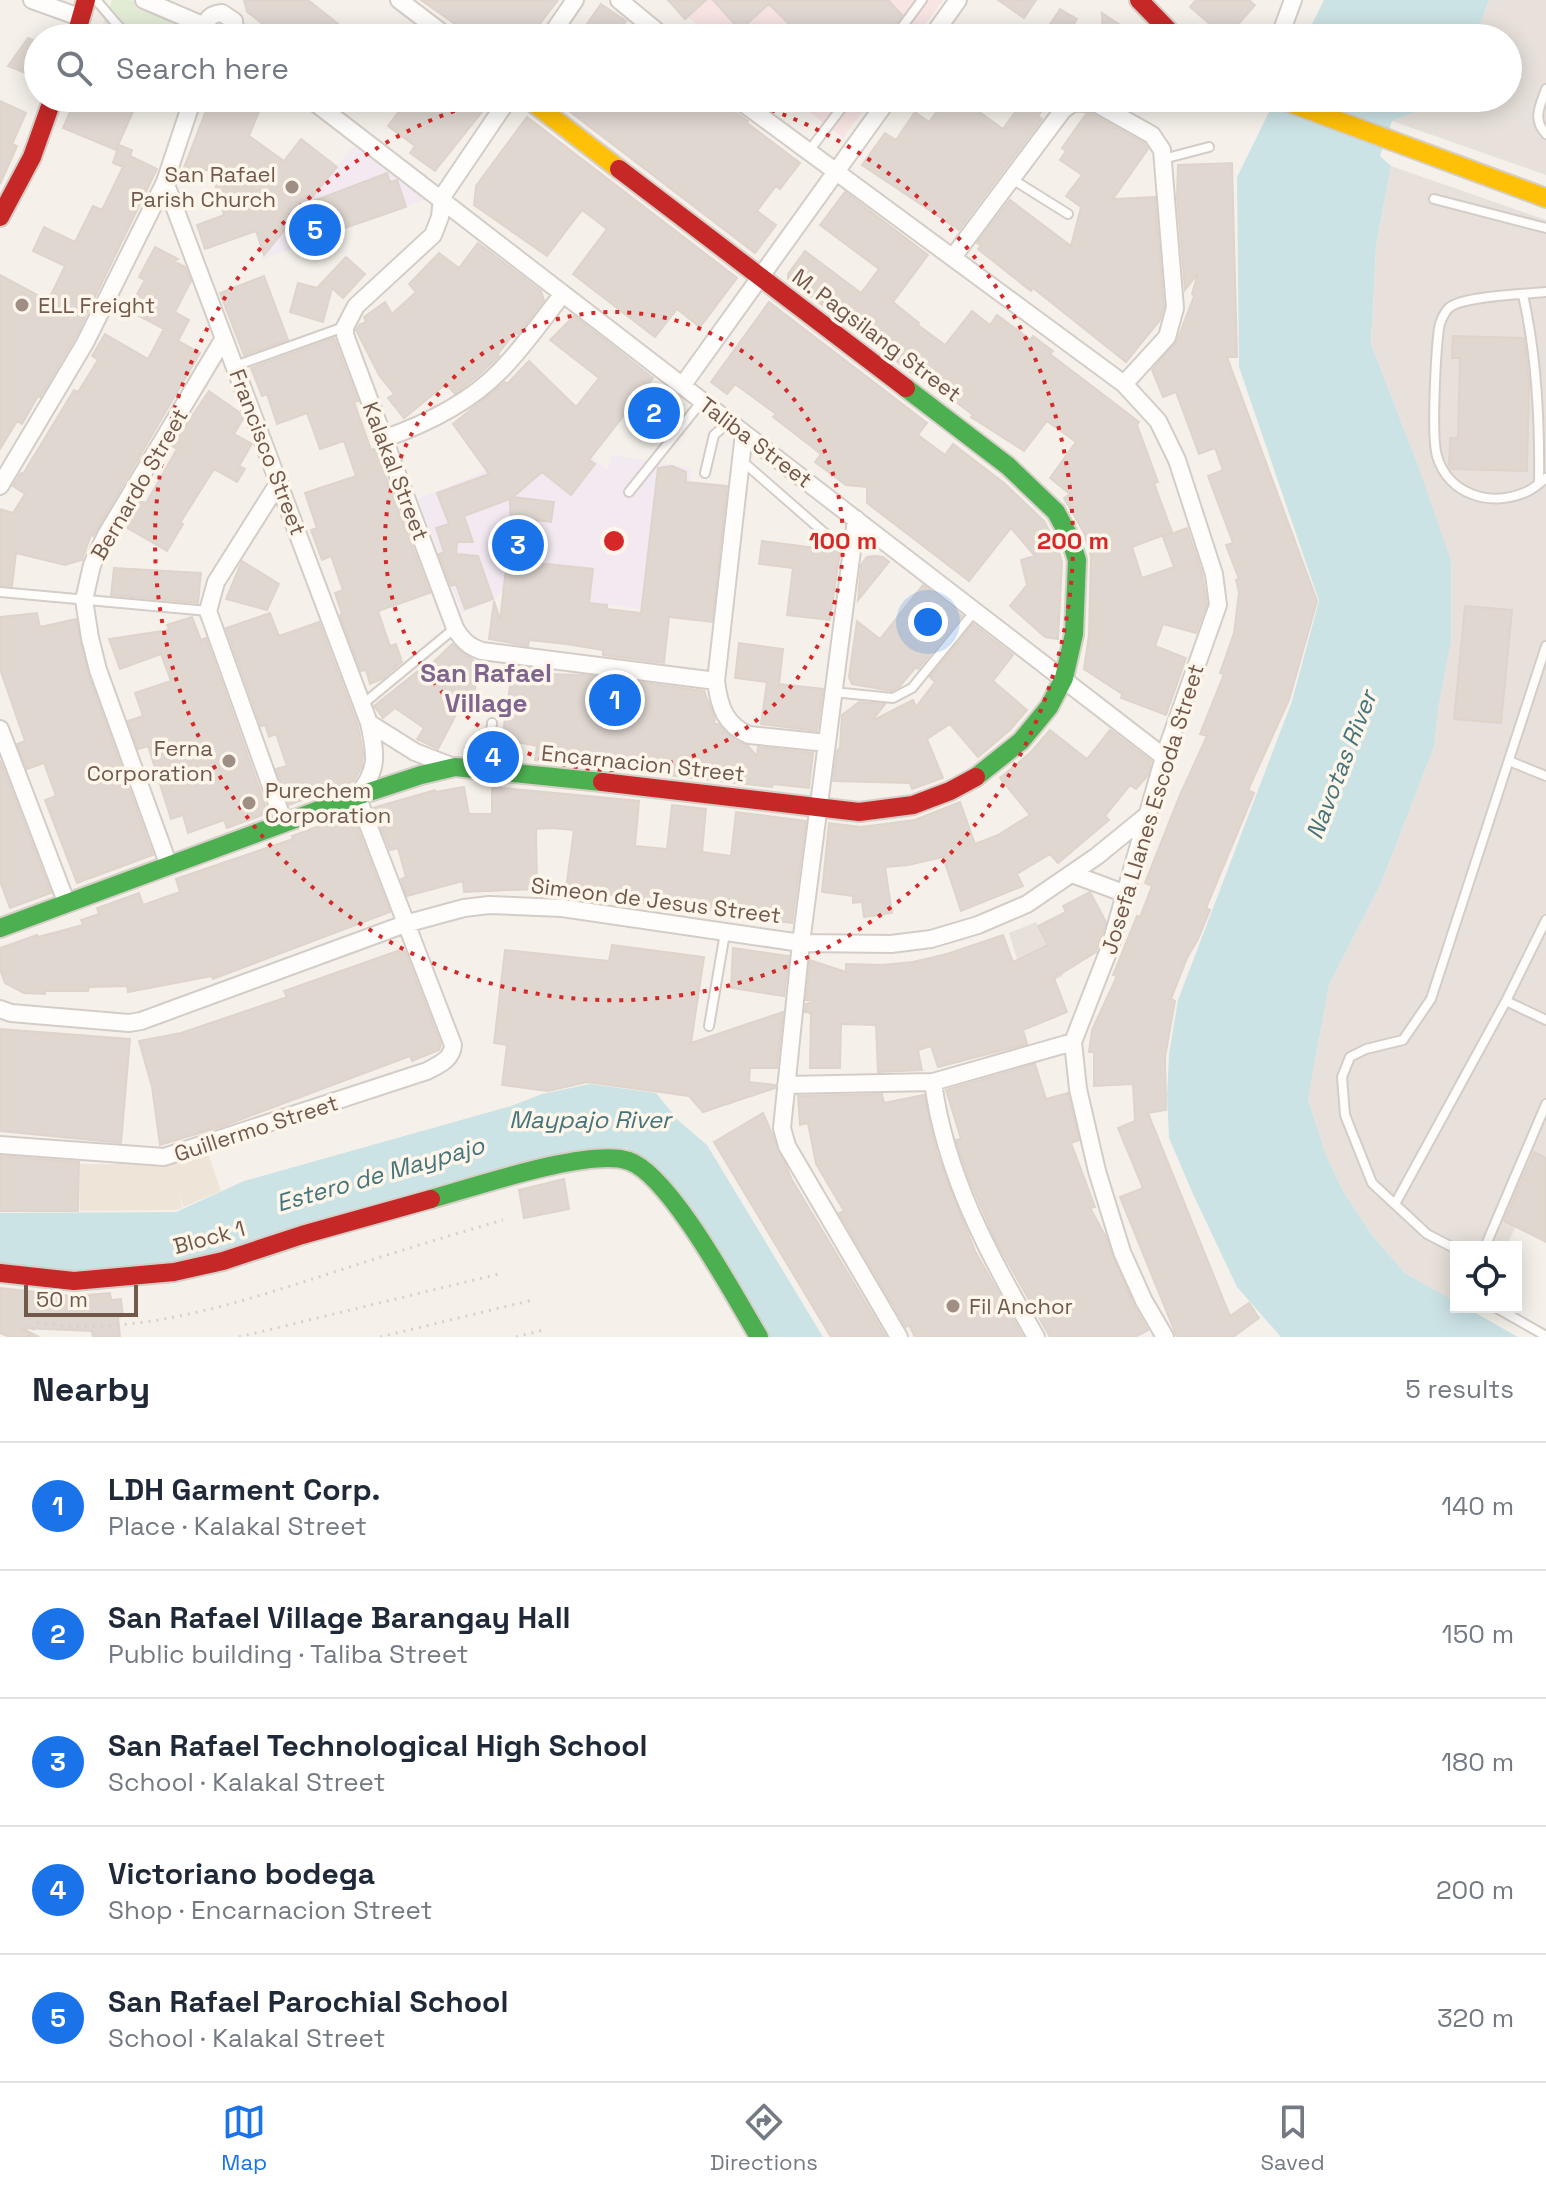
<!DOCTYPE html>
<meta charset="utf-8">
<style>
body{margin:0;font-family:"Space Grotesk",sans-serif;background:#f2f2f3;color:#1f2937}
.controls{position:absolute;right:24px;bottom:24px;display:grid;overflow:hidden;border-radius:0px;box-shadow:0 4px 20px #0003}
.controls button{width:72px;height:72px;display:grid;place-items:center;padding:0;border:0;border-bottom:2px solid #e0e1e3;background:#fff;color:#1f2937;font:40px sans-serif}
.scale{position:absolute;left:24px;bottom:20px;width:114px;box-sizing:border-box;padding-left:8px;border:4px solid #71594c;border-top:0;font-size:22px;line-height:28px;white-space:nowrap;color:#71594c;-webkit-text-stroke:6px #fef6eb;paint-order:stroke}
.you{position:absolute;left:928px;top:622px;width:28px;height:28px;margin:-20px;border:6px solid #fff;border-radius:50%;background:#1a73e8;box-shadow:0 0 0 12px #1a73e833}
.badge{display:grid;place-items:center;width:52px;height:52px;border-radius:50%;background:#1a73e8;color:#fff;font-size:26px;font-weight:700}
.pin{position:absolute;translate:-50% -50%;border:4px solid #fff;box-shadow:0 2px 8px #0006}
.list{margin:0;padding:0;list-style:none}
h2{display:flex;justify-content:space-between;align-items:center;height:104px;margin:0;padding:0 32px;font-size:34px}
h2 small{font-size:26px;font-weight:400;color:#747a83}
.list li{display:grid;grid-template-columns:52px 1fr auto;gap:24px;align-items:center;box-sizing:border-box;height:128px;padding:0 32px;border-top:2px solid #e0e1e3}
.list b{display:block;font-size:30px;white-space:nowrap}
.list p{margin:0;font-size:26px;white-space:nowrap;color:#747a83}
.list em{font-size:26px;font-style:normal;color:#747a83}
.icon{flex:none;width:44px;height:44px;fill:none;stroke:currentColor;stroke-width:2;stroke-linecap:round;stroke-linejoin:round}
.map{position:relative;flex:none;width:1546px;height:1337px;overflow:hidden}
.search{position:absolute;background:#fff;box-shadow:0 4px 20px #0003;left:24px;right:24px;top:24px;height:88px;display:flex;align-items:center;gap:20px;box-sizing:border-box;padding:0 28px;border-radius:44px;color:#747a83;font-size:30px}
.sheet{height:744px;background:#fff}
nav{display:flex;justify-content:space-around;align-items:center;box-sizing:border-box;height:112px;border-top:2px solid #e0e1e3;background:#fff;font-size:22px;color:#747a83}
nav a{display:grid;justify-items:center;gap:4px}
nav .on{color:#1a73e8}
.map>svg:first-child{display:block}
.residential{fill:#eee4d8}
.industrial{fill:#e8e1db}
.education{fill:#f2e9f1}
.medical{fill:#f7e4e3}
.green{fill:#e2ecd5}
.water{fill:#cce3e5}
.building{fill:#dfd7d0;stroke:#ded4cc;stroke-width:2}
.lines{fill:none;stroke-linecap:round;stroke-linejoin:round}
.lane-casing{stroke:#d4cdc7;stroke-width:12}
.street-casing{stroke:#d4cdc7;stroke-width:20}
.fast-casing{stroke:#d5cec6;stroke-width:22}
.slow-casing{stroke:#d5cec6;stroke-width:22}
.jam-casing{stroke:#d5cec6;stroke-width:22}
.path{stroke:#d7d0cb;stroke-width:3;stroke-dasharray:2 6;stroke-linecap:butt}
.lane{stroke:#fefdfc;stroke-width:8}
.street{stroke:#fefdfc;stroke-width:16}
.fast{stroke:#4caf50;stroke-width:18}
.slow{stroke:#ffc107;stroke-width:18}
.jam{stroke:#c62828;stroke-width:18}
.ring{fill:none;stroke:#d62828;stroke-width:4;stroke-dasharray:4 8}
.poi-dot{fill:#9f8e83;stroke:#fef6eb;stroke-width:3}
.labels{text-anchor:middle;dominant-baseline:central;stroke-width:7;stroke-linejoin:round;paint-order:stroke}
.poi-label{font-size:22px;fill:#71594c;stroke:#fef6eb;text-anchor:start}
.street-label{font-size:22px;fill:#71594c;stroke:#fef6eb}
.water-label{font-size:24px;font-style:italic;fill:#44747c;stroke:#fef6eb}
.quarter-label{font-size:26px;font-weight:bold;fill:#7f648d;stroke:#fef6eb}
.centre{fill:#d62828;stroke:#fef6eb;stroke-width:4}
.ring-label{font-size:24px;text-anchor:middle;font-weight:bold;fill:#d62828;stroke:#fef6eb;stroke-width:7;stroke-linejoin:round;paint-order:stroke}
</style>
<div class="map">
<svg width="1546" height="1337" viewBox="0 0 1546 1337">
<rect width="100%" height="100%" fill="#f5f1ea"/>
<path class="residential" d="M208 1154 221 1191 183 1207 179 1188 182 1208 175 1210 80 1211V1164H175V1161Z"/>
<path class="industrial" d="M1489 0H1546V175L1392 121 1448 98H1508V38H1475Z
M1391 166 1546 220V1163L1506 1247H1456V1302L1405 1273 1372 1235 1343 1191 1326 1155 1308 1099 1329 985 1381 883 1434 747 1439 703 1416 460 1371 344 1376 246Z
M1036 922 1063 976 1027 992 1009 933Z"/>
<path class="education" d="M354 146 427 199 261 260Z
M548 425 608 470 611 455 692 468 672 614 594 602 501 592 495 600 462 613 418 499 487 470Z"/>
<path class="medical" d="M666 0H943L915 38H715Z
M791 98H872L843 138Z"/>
<path class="green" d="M112 0H131L199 28 202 38H123L101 30Z"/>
<path class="water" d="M1324 0H1489L1475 38H1305Z
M1276 98H1448L1392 121 1380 156 1391 166 1376 246 1371 344 1416 460 1451 561V640L1439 703 1434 747 1381 883 1329 985 1308 1099 1326 1155 1343 1191 1372 1235 1405 1273 1456 1302V1307H1465L1518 1337H1281L1237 1287 1193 1194 1169 1138 1167 1096 1169 1054 1178 1000 1292 701 1319 601 1239 367 1237 177Z
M590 1084 656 1093 679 1121 707 1145 823 1337H765L627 1148 158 1269 0 1271V1213L176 1212 244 1181 511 1106 542 1094Z"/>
<path class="building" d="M244 0H308L356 38H260L268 28 247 12Z
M421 0H558L529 38H464L453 27 455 24Z
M668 0H706L685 19Z
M713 0H888L902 15 887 38H867L856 27 845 38H803L769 4 740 30Z
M998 0H1036L1024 18Z
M1196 0H1249L1255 5 1226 38 1190 7Z
M601 4 626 21 623 25 642 38H577Z
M1060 9 1077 19 1065 38H1041Z
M1102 13 1140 38H1103Z
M28 38 38 42V78L8 66Z
M76 98H139L116 150 63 128Z
M211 98H248L262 104 249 136 284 161 301 139 337 167 306 204 387 173 390 182 397 180 406 207 304 242 295 217 264 255 256 231 205 249 197 225 224 215 211 170H183Z
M409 98H493L435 171 410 153 415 146 388 126Z
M552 98H715L748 121 747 123 800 163 780 189 776 186 757 211 776 225 755 253Z
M947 98H960L1003 129 1025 98H1051L1038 116 1042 119 959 230 862 165 885 133 896 140 915 112 929 122Z
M0 101 26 113 12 144 17 146 0 184Z
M1086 114 1094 115 1144 143 1148 149 1113 199 1155 197 1164 307 1160 320 1126 362 1033 288 1031 291 978 249 981 245 977 243 1010 200 1071 246 1081 207 1066 196 1082 175 1060 160 1066 151 1062 148Z
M527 117 737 278 700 327 677 309 655 337 573 274 607 229 582 210 547 256 474 205 476 186Z
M119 145 132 150 130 156 157 169 75 338 40 397 38 396 22 424 17 421 0 449V275L48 301 65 266 33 251 44 227 75 242 93 206 102 210 123 167 113 163Z
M1232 163 1237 357H1227L1317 601 1289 700 1248 790 1254 793 1206 908 1210 910 1198 939 1187 958 1171 999 1175 1001 1165 1057 1166 1110 1148 1113 1230 1316 1249 1303 1259 1318 1233 1337H1177L1120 1197 1143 1188 1118 1128 1135 1121 1133 1084 1094 1086V1052H1089L1092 1030 1117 976 1113 975 1137 916 1140 917 1152 886 1145 883 1180 795 1207 736 1200 734 1224 674 1220 673 1234 633 1239 592 1236 580 1239 579 1226 545 1233 543 1208 476 1223 470 1215 448 1199 454 1176 392 1163 397 1152 370 1177 341 1194 296 1192 294 1198 273 1185 290 1177 196 1178 165Z
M845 192 928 255 893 302 919 323 918 325 945 345 972 311 990 325 997 315 1031 340 1033 336 1053 351 1050 354 1139 422 1137 425 1158 482 1154 483 1172 532 1132 547 1142 578 1174 567 1163 537 1187 528 1202 573 1207 604 1196 633 1163 624 1155 646 1186 658 1166 715 1121 698 1122 694 1084 669 1089 635 1091 556 1083 531 1064 498 1070 494 1050 478 1076 442 1047 421 1024 451 971 417 973 415 918 373 916 376 788 279V274L805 251 861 293 879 269 820 225Z
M478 243 541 291 544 300 518 334 515 332 498 354 499 356 480 374 455 394 446 384 404 418 388 398 394 394 379 375 356 330 359 325 366 322 364 317 385 302 392 314 416 292 409 284 439 253 459 268Z
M155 247 178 259 174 261 185 267 191 281 175 312 189 320 178 341 200 353 93 536 91 535 82 560 65 565 16 553 12 586 0 585V509L13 513 25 494 13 486 21 473 23 474 74 390 78 392 98 360 92 356 105 334 148 359 164 329 128 310 145 280 139 277Z
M346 257 365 274 343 298 332 288 323 322 290 312 298 283 317 288Z
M264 276 288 340 244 355 220 293Z
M769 302 927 423 918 435 945 455 953 444 1004 483 1044 521 1056 544 1062 562 1058 639 1045 637 1010 606 1027 585 1021 560 1035 556 1011 528 969 581 867 503V487L846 485 815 462 821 454 773 417 776 414 735 384 727 394 711 382Z
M574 316 653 378 589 460 595 464 571 495 542 472 513 497 554 502 551 522 527 519 528 540H511L510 499 464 516 473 542H457L456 554 478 556 493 599 465 609 456 584 451 586 439 554 444 552 436 528 449 524 437 493 489 474 453 424 505 382 507 384 529 361 576 407 599 378 550 340Z
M1453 336 1524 338 1529 384 1527 471 1451 469 1449 466 1450 438H1458L1460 358H1452Z
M334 338 358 401 354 402 371 450 375 449 430 593 378 611 390 646 396 644 402 662 382 679 370 684 366 670 361 671 340 615 342 614 335 593 343 590 331 556 322 560 311 530 317 528 305 493 356 476 344 441 320 449 307 413 277 424 267 394 262 396 251 368Z
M209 391 240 413 243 419 234 434 252 444 239 466 245 469 237 482 214 469 180 523 183 524 167 551 124 526 139 501 146 503 177 449 172 446Z
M672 466 686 472V482L727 486 712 622 669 617 664 663 603 655V650L566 644 529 640 528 646 489 639 494 601 500 620 507 560 593 569 589 603 607 605V609L641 613 658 468Z
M762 541 840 551 830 620 787 615 793 568 759 564Z
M875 556 883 557 889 562 858 600 861 565 867 557Z
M242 561 279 584 267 610 226 599Z
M114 568 201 573 198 603 111 595Z
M923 585 962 616 918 669 916 667 900 686 892 691 852 684 849 677 857 621 880 639Z
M1465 606 1512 610 1501 723 1454 719Z
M37 613 40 627 76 619 88 674 153 855 77 883 45 800 56 796 44 763 27 769 17 744 25 741 0 669V617Z
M270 613 279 636 319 622 358 726 363 753 362 766 354 781 289 805 276 769 287 766 276 734 269 737 265 725 261 726 226 628Z
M192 617 201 640 206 638 268 813 227 828 224 820 188 833 183 815 171 819 148 746 138 749 128 721 143 716 135 693 171 681 161 654 120 669 109 639 169 630 167 625Z
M973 624 1013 655 993 681 1027 710 1010 730 978 757 950 724 927 739 943 778 912 789 910 783 833 781 837 751 840 748 842 715 859 702 885 704 872 721 913 700 916 707 935 682 930 677Z
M739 643 783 649 779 684 823 689 817 731 761 724 767 682 735 678Z
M452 644 478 664 473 706 460 707 438 749 417 739 424 728 395 708 383 718 374 706 418 671 423 672Z
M513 666 548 671 547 674 584 675 704 691 715 719 714 724H719L734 740 748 746 757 756 758 747 813 753 809 788 773 784 772 787 535 760 537 746 502 739Z
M1050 730 1087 759 1110 730 1151 761 1148 775 1136 789 1130 785 1105 816 1109 820 1058 863 1050 854 1017 874 1023 886 961 911 943 857 908 865 885 867 892 913 864 917 862 902 853 903V896L822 892 829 823 861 827 915 820 960 802 975 844 998 835 1030 815 1000 778 1031 752Z
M0 760 51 893 10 908 0 881Z
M464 787 469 814H492V787L639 801 635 846 667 849 672 805 706 809 702 852 731 856 736 812 806 821 792 923 761 919 762 916 727 911 633 902V898L566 889 574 830 552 828 536 829 537 889 464 892 463 881 407 896 401 879 406 877 398 848 390 850 373 808 435 790V792Z
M352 814 390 912 213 979 212 976 128 992 127 986 89 987 88 991H45V994L24 993 5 983 0 969V948L37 935 38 937 83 925 81 920 99 914 97 908 139 893 143 905 180 892 176 879 293 839 292 836Z
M1090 892 1106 922 1096 952 1054 978 1067 1012 1023 1030 1027 1044 938 1067 931 1046 918 1050 922 1070 878 1072 876 1025 841 1024 840 1068H810L811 1013 805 1012 806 1004 815 1001 806 1000 810 960 846 972V964L882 965 913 962 947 954 1003 935 1013 962 1048 945 1038 926 1066 912 1063 906Z
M612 945 704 957 691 1043 783 1012 777 1068H750L749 1082 775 1085V1088L703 1112 689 1096 587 1082 548 1091 502 1085 507 1045 494 1043 505 950 609 961Z
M733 948 789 956 784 996 731 988Z
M400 950 405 951 441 1045 439 1050 412 1061 410 1056 226 1125 160 1145 152 1087 139 1041 181 1033 287 997 284 991Z
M0 1029 130 1039 121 1143 0 1131Z
M1035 1064 1046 1099 1068 1093 1079 1140 1071 1143 1095 1207 1090 1208 1106 1237 1134 1306 1148 1330 1135 1337H1050L996 1241 969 1179 958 1147 956 1140 961 1139 946 1090Z
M882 1094 884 1103 924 1095 937 1153 962 1219 975 1251 1023 1337H915L909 1325 906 1327 839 1213 844 1211 816 1164 808 1123 800 1125 798 1096Z
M763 1113 792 1180 886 1337H831L714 1142Z
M1534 1152 1546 1158V1242L1504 1221Z
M0 1156 79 1162 78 1211H0Z
M564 1179 569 1209 524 1218 519 1190Z
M0 1288 73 1296 110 1293 111 1300 121 1299 123 1316 118 1317 120 1337H93L92 1331 21 1328 39 1337H10L0 1333Z"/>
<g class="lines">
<g class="lane-casing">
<path id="lane" d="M96 0 120 28 142 38
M894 38 922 0
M1546 89C1540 106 1532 119 1546 134
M930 98 935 101
M809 151 849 98
M1163 159 1209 147
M1012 179 1068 214
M1434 199 1546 228
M1546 292C1526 294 1465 296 1450 307 1445 311 1440 321 1439 328 1436 351 1431 436 1437 456 1448 494 1490 508 1526 492 1533 489 1540 483 1546 478
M1523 295C1537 357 1540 420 1539 483
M235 366 344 327
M741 460 828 536
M705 473 714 435 729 422
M629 492 702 401
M0 592 208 611
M833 692 893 698 912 688 975 611
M363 704 455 628
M1509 761 1546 776
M488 766 492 723
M510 768 514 751
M1506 1001 1546 1020
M709 1026 725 933
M1395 1204 1506 1001 1546 920
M1485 1247 1546 1104
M1456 1249 1427 1234 1372 1183 1345 1115 1342 1077 1350 1057 1366 1049 1403 1040 1431 999 1546 646
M1495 1307 1546 1336"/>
</g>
<g class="street-casing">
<path id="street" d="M32 0 82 18
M144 0 205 26
M399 0 449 38
M619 0 665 38
M209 38C201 26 207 14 222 13L234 21 235 30 231 38
M549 38 575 0
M931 38 958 0
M1279 38 1293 0
M309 98 1164 757
M509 98 442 197 440 217 433 235 356 306 345 327V335L455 628C462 640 469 647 482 651L716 681
M736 98 1124 384 1158 421 1177 460 1214 574 1218 605 1164 757 1110 947 1073 1042 1078 1089 1097 1171 1122 1252 1144 1301 1165 1337
M165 182 369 723 415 752 454 767
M953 257 1063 110 1074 102 1097 104 1152 135 1162 150 1175 308 1167 337 1124 384
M682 386 889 98
M744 433 716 681C719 706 725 725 749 735L827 743
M383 439C426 424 468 404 500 371 523 348 542 320 562 295
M279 482 216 582 208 611 284 823
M0 486 85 343 165 182 193 98
M856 519 801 943 782 1128 787 1146 899 1337
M0 729 67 904
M169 866 98 670 90 638 84 600 92 565 106 535 224 338
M1072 874 1126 894
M0 1009 11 1013 129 1023 141 1021 405 924 464 908 489 905 562 908 801 943 891 944 931 939 978 925 1027 904 1097 856 1146 816
M933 1082C945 1175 990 1257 1036 1337
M786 1085 933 1082 1073 1042
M0 1145 164 1157 427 1071C438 1065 452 1060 453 1045L357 796C379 769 376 755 369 723"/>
</g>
<g class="fast-casing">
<path id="fast" d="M906 388 1008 466 1056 512 1070 538 1077 560 1074 634 1064 678 1049 707 1021 741 976 777
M0 928 357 796 421 775 455 767 602 782
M431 1199C474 1187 591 1147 629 1161 670 1175 735 1297 759 1337"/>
</g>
<g class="slow-casing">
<path id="slow" d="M527 98 619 169
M1277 98 1546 198"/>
</g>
<g class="jam-casing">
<path id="jam" d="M1139 0 1176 38
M75 38 86 0
M619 169 906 388
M0 217 32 157 53 98
M602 782 859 812 913 805 950 791 976 777
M0 1273 74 1281 174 1272 223 1261 302 1235 431 1199"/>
</g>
<path class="path" d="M29 1337 37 1323C135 1337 235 1304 328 1274 386 1255 444 1237 503 1220
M239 1337 503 1273
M380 1337 533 1300
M516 1337 543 1330"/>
<use href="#lane" class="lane"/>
<use href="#street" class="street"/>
<use href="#fast" class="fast"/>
<use href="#slow" class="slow"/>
<use href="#jam" class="jam"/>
</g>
<g class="ring">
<circle cx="614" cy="541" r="229"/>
<path d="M737 99A459 459 0 1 1 491 99"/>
</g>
<g class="poi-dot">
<circle cx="292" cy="187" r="8"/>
<circle cx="22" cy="305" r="8"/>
<circle cx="229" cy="761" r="8"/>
<circle cx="249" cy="803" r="8"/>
<circle cx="953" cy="1306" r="8"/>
</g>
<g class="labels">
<g class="poi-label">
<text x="276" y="174" text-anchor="end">San Rafael<tspan x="276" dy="25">Parish Church</tspan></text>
<text x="38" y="305">ELL Freight</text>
<text x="213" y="748" text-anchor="end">Ferna<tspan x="213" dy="25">Corporation</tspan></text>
<text x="265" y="790">Purechem<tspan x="265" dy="25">Corporation</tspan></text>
<text x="969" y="1306">Fil Anchor</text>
</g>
<g class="street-label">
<text transform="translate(877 335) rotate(37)">M. Pagsilang Street</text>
<text transform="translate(756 442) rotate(37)">Taliba Street</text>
<text transform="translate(268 452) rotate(69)">Francisco Street</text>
<text transform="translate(396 471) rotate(69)">Kalakal Street</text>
<text transform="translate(139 484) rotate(-60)">Bernardo Street</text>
<text transform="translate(643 763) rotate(6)">Encarnacion Street</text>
<text transform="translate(1152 809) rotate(-73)">Josefa Llanes Escoda Street</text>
<text transform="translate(656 900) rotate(7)">Simeon de Jesus Street</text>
<text transform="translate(256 1128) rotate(-18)">Guillermo Street</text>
<text transform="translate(209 1237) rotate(-15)">Block 1</text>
</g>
<g class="water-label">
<text transform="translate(1341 765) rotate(-69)">Navotas River</text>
<text x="590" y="1119">Maypajo River</text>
<text transform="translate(380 1174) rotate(-16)">Estero de Maypajo</text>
</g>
<g class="quarter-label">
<text x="486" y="673">San Rafael<tspan x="486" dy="30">Village</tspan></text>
</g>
</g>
<circle cx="614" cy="541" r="12" class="centre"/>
<g class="ring-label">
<text x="843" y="549">100 m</text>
<text x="1073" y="549">200 m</text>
</g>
</svg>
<div class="controls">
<button><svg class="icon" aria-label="locate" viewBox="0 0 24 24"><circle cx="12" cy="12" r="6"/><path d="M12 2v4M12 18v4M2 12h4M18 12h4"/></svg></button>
</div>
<div class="scale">50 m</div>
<div class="you"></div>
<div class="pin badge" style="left:615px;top:700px">1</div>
<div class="pin badge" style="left:654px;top:413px">2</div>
<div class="pin badge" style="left:518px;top:545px">3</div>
<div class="pin badge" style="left:493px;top:757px">4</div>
<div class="pin badge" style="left:315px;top:230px">5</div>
<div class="search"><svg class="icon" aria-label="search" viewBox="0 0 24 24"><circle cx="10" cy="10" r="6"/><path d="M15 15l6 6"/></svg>Search here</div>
</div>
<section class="sheet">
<h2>Nearby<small>5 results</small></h2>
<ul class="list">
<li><span class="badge">1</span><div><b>LDH Garment Corp.</b><p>Place · Kalakal Street</p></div><em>140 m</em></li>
<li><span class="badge">2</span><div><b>San Rafael Village Barangay Hall</b><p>Public building · Taliba Street</p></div><em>150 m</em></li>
<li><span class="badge">3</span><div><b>San Rafael Technological High School</b><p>School · Kalakal Street</p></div><em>180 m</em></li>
<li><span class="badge">4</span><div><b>Victoriano bodega</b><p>Shop · Encarnacion Street</p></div><em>200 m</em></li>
<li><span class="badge">5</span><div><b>San Rafael Parochial School</b><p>School · Kalakal Street</p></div><em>320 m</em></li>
</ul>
</section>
<nav>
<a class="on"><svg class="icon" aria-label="map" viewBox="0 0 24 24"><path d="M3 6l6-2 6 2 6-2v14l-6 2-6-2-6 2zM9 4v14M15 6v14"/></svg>Map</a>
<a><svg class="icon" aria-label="directions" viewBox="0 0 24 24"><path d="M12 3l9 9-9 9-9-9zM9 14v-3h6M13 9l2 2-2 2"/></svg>Directions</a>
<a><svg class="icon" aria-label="saved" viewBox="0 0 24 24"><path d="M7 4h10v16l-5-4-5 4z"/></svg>Saved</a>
</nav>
